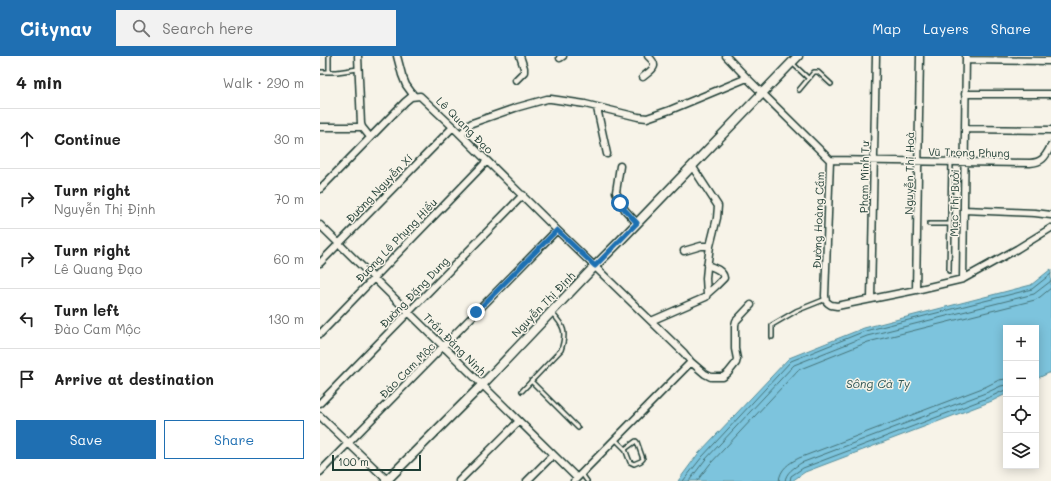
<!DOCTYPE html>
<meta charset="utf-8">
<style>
body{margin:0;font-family:Mali,sans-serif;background:#f2f2f2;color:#222}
.controls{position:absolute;right:12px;bottom:12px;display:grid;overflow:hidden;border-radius:0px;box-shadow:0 2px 10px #0003}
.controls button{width:36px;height:36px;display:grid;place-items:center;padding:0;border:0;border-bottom:1px solid #e0e0e0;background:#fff;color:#222;font:20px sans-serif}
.scale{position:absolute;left:12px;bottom:10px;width:89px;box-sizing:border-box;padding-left:4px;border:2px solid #1f3d34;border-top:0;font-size:11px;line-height:14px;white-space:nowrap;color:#1f3d34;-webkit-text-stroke:3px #f7f3e8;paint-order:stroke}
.stop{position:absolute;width:12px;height:12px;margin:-9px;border:3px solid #1f6fb2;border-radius:50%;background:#fff}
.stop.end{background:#1f6fb2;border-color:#fff;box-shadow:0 1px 4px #0008}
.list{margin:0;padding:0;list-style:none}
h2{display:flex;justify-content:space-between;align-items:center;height:52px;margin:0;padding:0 16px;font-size:17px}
h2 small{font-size:13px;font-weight:400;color:#767676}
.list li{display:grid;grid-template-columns:26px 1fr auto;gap:12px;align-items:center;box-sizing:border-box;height:60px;padding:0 16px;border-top:1px solid #e0e0e0}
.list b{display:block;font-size:15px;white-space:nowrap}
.list p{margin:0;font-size:13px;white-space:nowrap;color:#767676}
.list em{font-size:13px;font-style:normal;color:#767676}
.actions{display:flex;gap:8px;padding:12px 16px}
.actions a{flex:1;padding:9px 0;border:1px solid #1f6fb2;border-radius:0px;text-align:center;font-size:14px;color:#1f6fb2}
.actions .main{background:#1f6fb2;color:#fff}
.icon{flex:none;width:22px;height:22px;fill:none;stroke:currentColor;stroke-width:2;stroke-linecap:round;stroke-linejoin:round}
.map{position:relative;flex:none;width:731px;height:425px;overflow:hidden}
header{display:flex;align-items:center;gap:24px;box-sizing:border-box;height:56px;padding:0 20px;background:#1f6fb2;color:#fff}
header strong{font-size:19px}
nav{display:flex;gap:22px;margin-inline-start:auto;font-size:14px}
.search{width:280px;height:36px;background:#f2f2f2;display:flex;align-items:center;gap:10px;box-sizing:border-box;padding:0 14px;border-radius:0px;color:#767676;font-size:15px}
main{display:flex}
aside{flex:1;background:#fff}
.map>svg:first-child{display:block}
.water{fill:#7dc4dd;stroke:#578e99}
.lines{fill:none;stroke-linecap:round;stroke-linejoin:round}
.shore{stroke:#457378;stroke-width:1}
.service-casing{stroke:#1f3d34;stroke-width:6}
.minor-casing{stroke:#1f3d34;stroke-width:9}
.tertiary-casing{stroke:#1f3d34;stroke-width:11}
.service{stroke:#f7f3e8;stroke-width:3}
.minor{stroke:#f7f3e8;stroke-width:6}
.tertiary{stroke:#f7f3e8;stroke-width:8}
.route{stroke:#1f6fb2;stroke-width:5}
.labels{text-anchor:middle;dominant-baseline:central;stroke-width:3;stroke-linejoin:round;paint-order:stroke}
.street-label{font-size:11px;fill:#1f3d34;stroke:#f7f3e8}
.water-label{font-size:12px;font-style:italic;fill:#325856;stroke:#f7f3e8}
</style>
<header>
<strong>Citynav</strong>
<div class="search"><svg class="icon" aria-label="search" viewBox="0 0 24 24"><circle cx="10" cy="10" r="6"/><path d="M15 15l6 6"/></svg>Search here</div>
<nav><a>Map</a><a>Layers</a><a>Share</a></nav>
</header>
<main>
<aside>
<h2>4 min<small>Walk · 290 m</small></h2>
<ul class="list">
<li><svg class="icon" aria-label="ahead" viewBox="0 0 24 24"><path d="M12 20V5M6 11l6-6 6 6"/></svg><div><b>Continue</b></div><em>30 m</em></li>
<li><svg class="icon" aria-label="right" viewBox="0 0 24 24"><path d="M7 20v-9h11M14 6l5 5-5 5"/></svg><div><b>Turn right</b><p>Nguyễn Thị Định</p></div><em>70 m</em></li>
<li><svg class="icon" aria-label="right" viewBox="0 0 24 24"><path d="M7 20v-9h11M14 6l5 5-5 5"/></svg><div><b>Turn right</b><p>Lê Quang Đạo</p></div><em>60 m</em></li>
<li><svg class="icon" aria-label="left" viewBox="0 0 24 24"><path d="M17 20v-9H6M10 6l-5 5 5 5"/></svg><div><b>Turn left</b><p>Đào Cam Mộc</p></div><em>130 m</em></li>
<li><svg class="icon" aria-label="arrive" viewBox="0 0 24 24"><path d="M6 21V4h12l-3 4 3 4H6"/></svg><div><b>Arrive at destination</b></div></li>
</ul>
<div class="actions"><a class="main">Save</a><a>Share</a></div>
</aside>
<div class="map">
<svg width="731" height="425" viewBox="0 0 731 425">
<rect width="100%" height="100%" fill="#f7f3e8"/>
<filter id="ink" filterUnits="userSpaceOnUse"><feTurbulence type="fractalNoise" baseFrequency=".025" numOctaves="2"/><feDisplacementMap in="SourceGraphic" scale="8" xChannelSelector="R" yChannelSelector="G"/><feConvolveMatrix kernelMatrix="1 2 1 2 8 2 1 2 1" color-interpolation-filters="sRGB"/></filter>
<g filter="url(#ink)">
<path class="water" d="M731 213V316L716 323V272H686V338L672 345 485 416 472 425H358L378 398 469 302 544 272 711 229Z"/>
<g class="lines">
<path class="shore" d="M363 425 382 401 471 305 545 275 712 233 731 218
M369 425 385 404 474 309 547 280 714 238 731 225
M377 425 390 408 478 314 548 286 715 244 720 241 731 232
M459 425C460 413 469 407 479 402L665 331 679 324 686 323
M465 425C466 416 474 412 481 407L668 336 681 330 686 329
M470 425 471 420 483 412 670 341 683 335 686 334"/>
<g class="service-casing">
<path id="service" d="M9 0V16
M472 7 488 22
M0 16H17L38 13
M479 34 494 16H498L511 28
M609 168H630
M629 215 631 105
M452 281V269L476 255 506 243
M211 325 258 372
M202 335 241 294C247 276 244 270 232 257
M295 383 305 393
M316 385 317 386 323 403 321 405 314 408 310 406 305 393Z
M262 418 267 425"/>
</g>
<g class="minor-casing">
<path id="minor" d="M38 0 41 68 42 71 50 81
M77 0 82 19 86 29 94 40
M406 0 427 22 510 104 505 240 506 245 508 247 511 249 517 250 596 234 643 223 697 193 731 172
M240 2 243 0
M646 4 731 5
M323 21C332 13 340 11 328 0
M196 24 204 16V12L200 0
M645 38H731
M277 52 287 98
M0 71H42
M645 73 731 74
M141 78 149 69 152 67 195 52 227 43H231L265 48 318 61 327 62 350 54 427 22
M510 104 710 107C723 106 725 101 731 90
M300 110 296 136 305 154 317 167
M0 133 85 46 91 41 100 40 133 71 237 174 364 297 371 306 254 425
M644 154 715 157 731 159
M0 169 257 422
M364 195 381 190H390
M0 207 133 71
M643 223 646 0
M596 234 600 0
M387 238 396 230 404 222C403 214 394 212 387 209
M551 243 556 0
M331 265 386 241 387 238 386 222 387 212 390 190 397 162 398 150 372 110
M0 278 167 105
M371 306 385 318 391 321H403L408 317 416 307 417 303 415 293V269L416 265 431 249
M0 347 203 139
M0 360 68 425
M0 416 237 174
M139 425 199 365
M207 425 233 399"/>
</g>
<g class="tertiary-casing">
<path id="tertiary" d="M66 425 162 329 275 210 298 187 478 0"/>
</g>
<use href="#service" class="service"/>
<use href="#minor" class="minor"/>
<use href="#tertiary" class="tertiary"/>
</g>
</g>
<g class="lines" filter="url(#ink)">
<path class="route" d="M156 256 237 174 275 210 317 167 305 154 300 147"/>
</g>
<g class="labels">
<g class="street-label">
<text transform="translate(145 69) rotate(45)">Lê Quang Đạo</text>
<text transform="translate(649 96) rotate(1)">Vũ Trọng Phụng</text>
<text transform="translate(589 117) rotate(-89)">Nguyễn Thị Hoà</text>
<text transform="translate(544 121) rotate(-89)">Phạm Minh Tư</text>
<text transform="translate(59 132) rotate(-46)">Đường Nguyễn Xí</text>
<text transform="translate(634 147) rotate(-89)">Mạc Thị Bưởi</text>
<text transform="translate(498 164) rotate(-88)">Đường Hoàng Cầm</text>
<text transform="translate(76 184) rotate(-46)">Đường Lê Phụng Hiểu</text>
<text transform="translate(94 236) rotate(-46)">Đường Đặng Dung</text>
<text transform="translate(223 248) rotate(-46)">Nguyễn Thị Định</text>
<text transform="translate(135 288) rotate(45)">Trần Đăng Ninh</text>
<text transform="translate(87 314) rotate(-45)">Đào Cam Mộc</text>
</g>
<g class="water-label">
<text x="558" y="327">Sông Cà Ty</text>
</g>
</g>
</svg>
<div class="controls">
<button>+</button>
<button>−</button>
<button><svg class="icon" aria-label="locate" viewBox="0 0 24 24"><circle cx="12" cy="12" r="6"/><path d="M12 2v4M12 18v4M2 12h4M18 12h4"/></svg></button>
<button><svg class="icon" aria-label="layers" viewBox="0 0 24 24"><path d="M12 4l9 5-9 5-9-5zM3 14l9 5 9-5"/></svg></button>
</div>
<div class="scale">100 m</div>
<div class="stop" style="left:300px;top:147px"></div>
<div class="stop end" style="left:156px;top:256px"></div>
</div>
</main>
